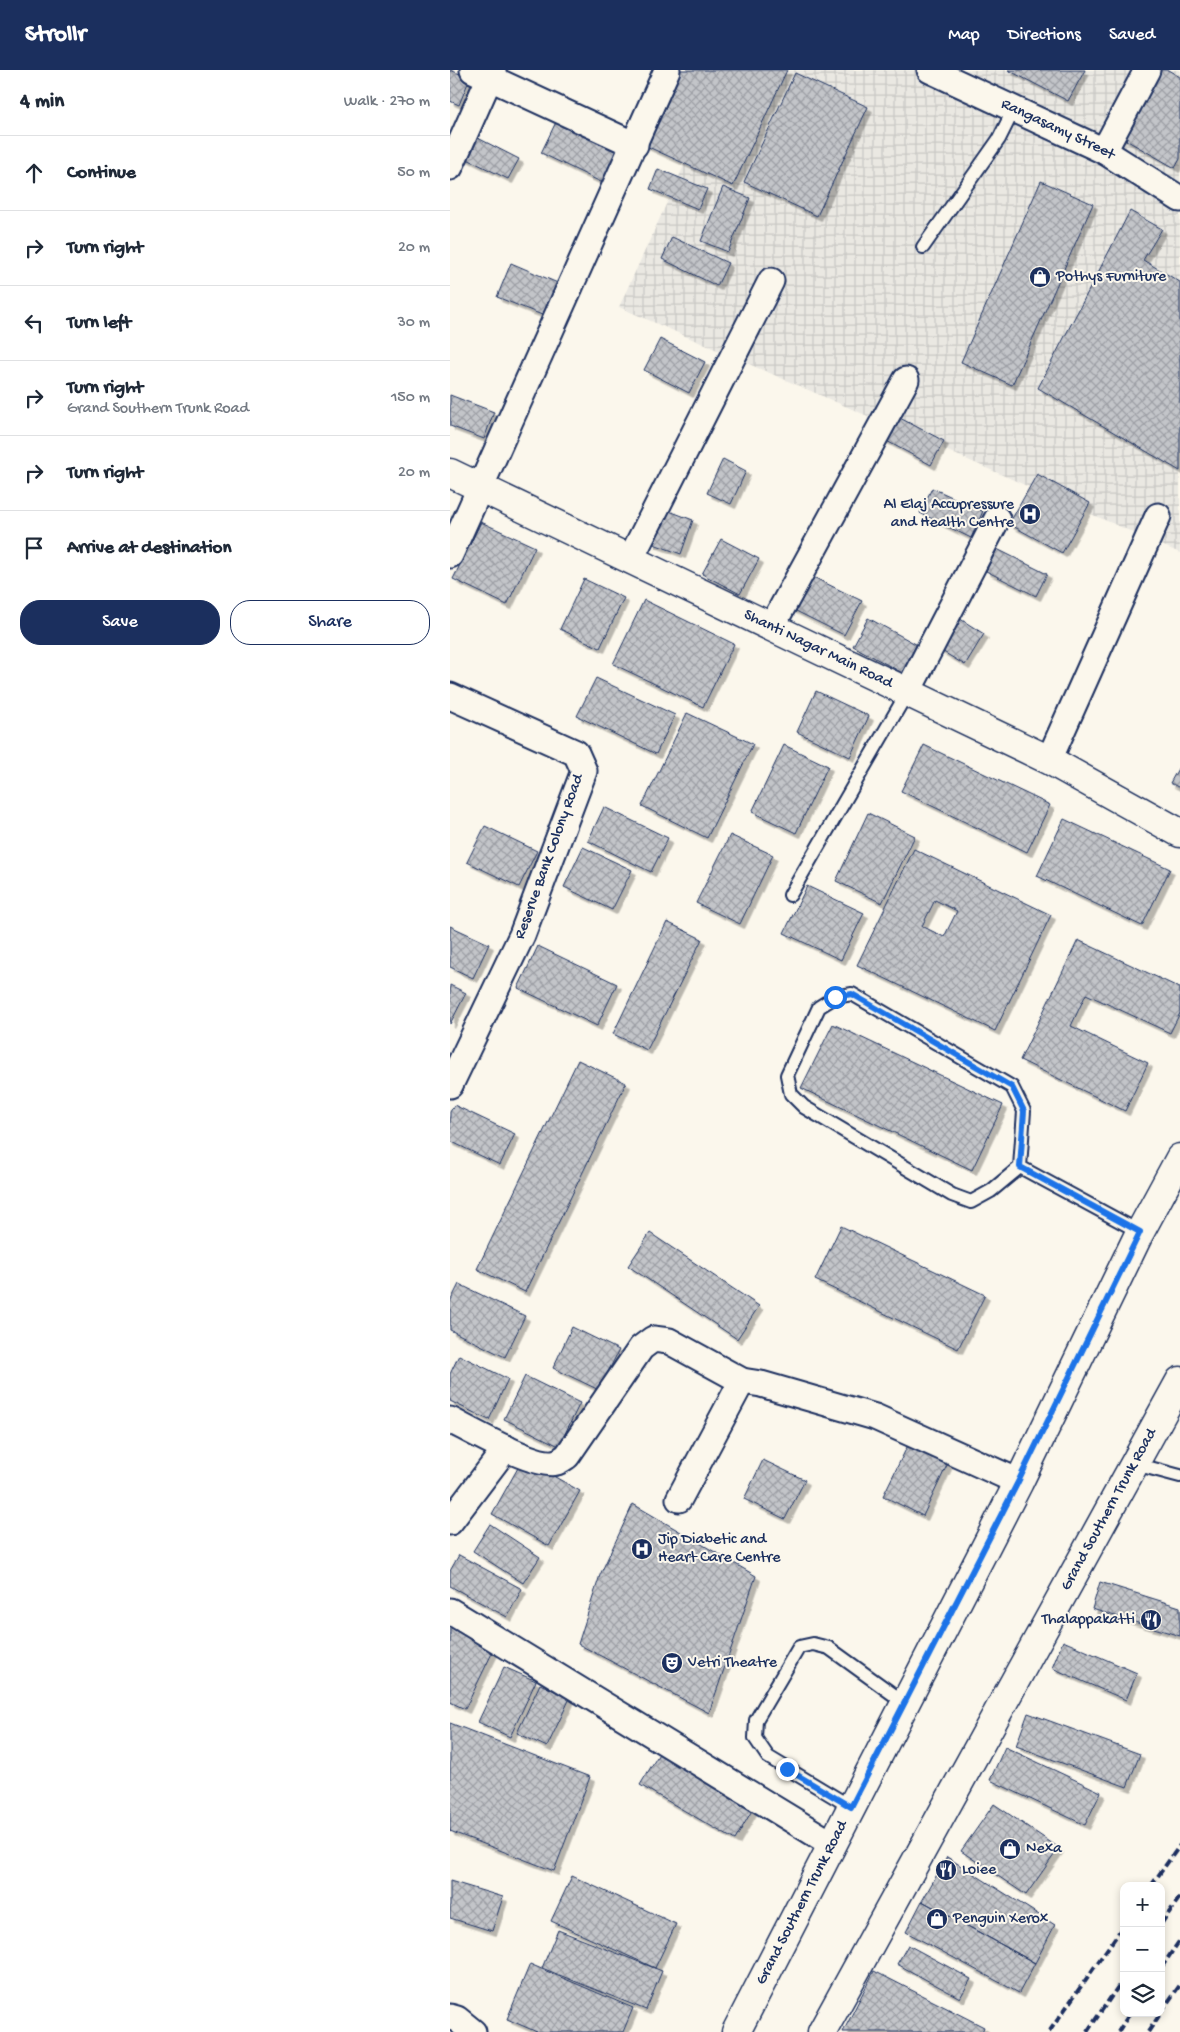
<!DOCTYPE html>
<meta charset="utf-8">
<style>
body{margin:0;font-family:"Gochi Hand",sans-serif;background:#f6f6f7;color:#1f2937}
.controls{position:absolute;right:15px;bottom:15px;display:grid;overflow:hidden;border-radius:10px;box-shadow:0 2px 8px #0003}
.controls button{width:45px;height:45px;display:grid;place-items:center;padding:0;border:0;border-bottom:1px solid #e0e1e3;background:#fff;color:#1f2937;font:25px sans-serif}
.stop{position:absolute;width:15px;height:15px;margin:-11px;border:4px solid #1a73e8;border-radius:50%;background:#fff}
.stop.end{background:#1a73e8;border-color:#fff;box-shadow:0 1px 5px #0008}
.list{margin:0;padding:0;list-style:none}
h2{display:flex;justify-content:space-between;align-items:center;height:65px;margin:0;padding:0 20px;font-size:21px}
h2 small{font-size:16px;font-weight:400;color:#747a83}
.list li{display:grid;grid-template-columns:32px 1fr auto;gap:15px;align-items:center;box-sizing:border-box;height:75px;padding:0 20px;border-top:1px solid #e0e1e3}
.list b{display:block;font-size:19px;white-space:nowrap}
.list p{margin:0;font-size:16px;white-space:nowrap;color:#747a83}
.list em{font-size:16px;font-style:normal;color:#747a83}
.actions{display:flex;gap:10px;padding:15px 20px}
.actions a{flex:1;padding:11px 0;border:1px solid #1b2f5e;border-radius:20px;text-align:center;font-size:18px;color:#1b2f5e}
.actions .main{background:#1b2f5e;color:#fff}
.icon{flex:none;width:28px;height:28px;fill:none;stroke:currentColor;stroke-width:2;stroke-linecap:round;stroke-linejoin:round}
.map{position:relative;flex:none;width:730px;height:1962px;overflow:hidden}
header{display:flex;align-items:center;gap:30px;box-sizing:border-box;height:70px;padding:0 25px;background:#1b2f5e;color:#fff}
header strong{font-size:24px}
nav{display:flex;gap:28px;margin-inline-start:auto;font-size:18px}
main{display:flex}
aside{flex:1;background:#fff}
.map>svg:first-child{display:block}
.industrial{fill:url(#industrial-grid)}
.building{fill:url(#building-cross-hatch);stroke:#1b2f5e;fill-rule:evenodd;filter:url(#shadow)}
.lines{fill:none;stroke-linecap:round;stroke-linejoin:round}
.lane-casing{stroke:#1b2f5e;stroke-width:16}
.street-casing{stroke:#1b2f5e;stroke-width:29}
.secondary-casing{stroke:#1b2f5e;stroke-width:31}
.primary-casing{stroke:#1b2f5e;stroke-width:31}
.lane{stroke:#fbf7ec;stroke-width:12}
.street{stroke:#fbf7ec;stroke-width:25}
.secondary{stroke:#fbf7ec;stroke-width:28}
.primary{stroke:#fbf7ec;stroke-width:28}
.rail{stroke:#1b2f5e;stroke-width:4;stroke-dasharray:8 4;stroke-linecap:butt}
.route{stroke:#1a73e8;stroke-width:6}
.labels{text-anchor:middle;dominant-baseline:central;stroke-width:4;stroke-linejoin:round;paint-order:stroke}
.street-label{font-size:16px;fill:#1b2f5e;stroke:#fbf7ec}
.poi-label{font-size:16px;fill:#1b2f5e;stroke:#fbf7ec;text-anchor:start}
</style>
<header>
<strong>Strollr</strong>
<nav><a>Map</a><a>Directions</a><a>Saved</a></nav>
</header>
<main>
<aside>
<h2>4 min<small>Walk · 270 m</small></h2>
<ul class="list">
<li><svg class="icon" aria-label="ahead" viewBox="0 0 24 24"><path d="M12 20V5M6 11l6-6 6 6"/></svg><div><b>Continue</b></div><em>50 m</em></li>
<li><svg class="icon" aria-label="right" viewBox="0 0 24 24"><path d="M7 20v-9h11M14 6l5 5-5 5"/></svg><div><b>Turn right</b></div><em>20 m</em></li>
<li><svg class="icon" aria-label="left" viewBox="0 0 24 24"><path d="M17 20v-9H6M10 6l-5 5 5 5"/></svg><div><b>Turn left</b></div><em>30 m</em></li>
<li><svg class="icon" aria-label="right" viewBox="0 0 24 24"><path d="M7 20v-9h11M14 6l5 5-5 5"/></svg><div><b>Turn right</b><p>Grand Southern Trunk Road</p></div><em>150 m</em></li>
<li><svg class="icon" aria-label="right" viewBox="0 0 24 24"><path d="M7 20v-9h11M14 6l5 5-5 5"/></svg><div><b>Turn right</b></div><em>20 m</em></li>
<li><svg class="icon" aria-label="arrive" viewBox="0 0 24 24"><path d="M6 21V4h12l-3 4 3 4H6"/></svg><div><b>Arrive at destination</b></div></li>
</ul>
<div class="actions"><a class="main">Save</a><a>Share</a></div>
</aside>
<div class="map">
<svg width="730" height="1962" viewBox="0 0 730 1962">
<defs>
<pattern id="industrial-grid" width="8" height="8" patternUnits="userSpaceOnUse" patternTransform="scale(1.25)"><rect width="8" height="8" fill="#eae8e2"/><path d="M0 4h8M4 0v8" fill="none" stroke="#c8c7c4"/></pattern>
<pattern id="building-cross-hatch" width="8" height="8" patternUnits="userSpaceOnUse" patternTransform="scale(1.25)"><rect width="8" height="8" fill="#c3c5c9"/><path d="M0 0l8 8M0 8l8-8" fill="none" stroke="#9ea0a6"/></pattern>
<filter id="shadow"><feDropShadow dx="4.5" dy="4.5" stdDeviation="0" flood-color="#0004"/></filter>
</defs>
<rect width="100%" height="100%" fill="#fbf7ec"/>
<filter id="ink" filterUnits="userSpaceOnUse"><feTurbulence type="fractalNoise" baseFrequency=".02" numOctaves="2"/><feDisplacementMap in="SourceGraphic" scale="10" xChannelSelector="R" yChannelSelector="G"/><feConvolveMatrix kernelMatrix="1 2 1 2 8 2 1 2 1" color-interpolation-filters="sRGB"/></filter>
<g filter="url(#ink)">
<path class="industrial" d="M278 0H730V483L169 237Z"/>
<path class="building" d="M0 0 20 8 9 35 0 31Z
M226 0H337L283 116 192 74Z
M558 0H635L618 31Z
M705 0H718L730 7V89L725 98 667 65Z
M345 3 418 37 367 146 294 112Z
M107 50 171 82 155 114 91 83Z
M20 64 69 89 58 109 9 85Z
M208 99 257 119 248 139 200 119Z
M591 111 643 134 562 315 511 292Z
M273 117 300 128 278 182 251 171Z
M680 141 712 159 693 190 730 212V401L588 318Z
M222 167 278 193 267 216 212 189Z
M61 193 110 214 97 247 47 227Z
M210 269 255 292 239 323 194 300Z
M0 325 44 342 34 369 0 356Z
M446 346 494 371 481 395 433 369Z
M273 389 296 401 281 434 257 423Z
M587 404 640 433 612 483 559 454Z
M482 418 533 441 521 468 470 443Z
M214 439 243 450 231 484 201 473Z
M31 452 85 477 57 535 3 509Z
M271 469 309 489 290 524 252 504Z
M547 479 597 504 586 526 536 501Z
M357 504 412 531 394 565 340 538Z
M134 509 174 528 150 578 110 559Z
M194 530 284 574 253 637 163 594Z
M504 545 534 564 515 595 485 577Z
M418 548 473 578 458 606 403 576Z
M146 608 225 645 206 684 127 646Z
M366 621 419 646 400 687 347 662Z
M237 643 303 674 257 768 192 736Z
M334 675 378 696 346 763 302 742Z
M474 675 600 735 577 782 451 721Z
M730 695V718L720 713Z
M154 737 218 768 201 802 138 771Z
M418 743 465 766 432 833 386 811Z
M614 749 720 799 692 856 587 806Z
M35 756 87 781 69 817 17 792Z
M280 765 323 785 290 854 246 833Z
M133 777 182 800 162 840 114 817Z
M464 779 601 845 545 961 407 895ZM485 830 507 841 494 867 472 856Z
M357 816 414 843 391 890 334 863Z
M217 852 252 869 197 980 163 964Z
M0 856 39 874 23 908 0 897Z
M628 870 730 918V943L720 963 636 924 621 956 698 993 675 1041 570 990Z
M88 876 167 914 147 956 68 918Z
M0 915 16 923 0 954Z
M383 954 553 1035 522 1100 351 1018Z
M128 990 176 1013 75 1222 27 1199Z
M4 1035 65 1064 50 1095 0 1071V1042Z
M391 1156 535 1225 508 1279 365 1210Z
M200 1163 309 1236 287 1269 178 1196Z
M9 1214 75 1246 55 1287 0 1260V1232Z
M122 1257 169 1280 149 1320 103 1298Z
M9 1285 58 1309 39 1350 0 1331V1304Z
M75 1306 130 1333 109 1376 54 1349Z
M459 1373 498 1393 473 1446 433 1426Z
M73 1389 130 1421 99 1476 42 1444Z
M313 1390 355 1410 335 1449 294 1429Z
M183 1434 306 1506 259 1643 128 1574 150 1505Z
M40 1454 90 1487 73 1513 23 1481Z
M9 1485 72 1519 57 1547 0 1516V1501Z
M650 1512 730 1537V1566L642 1539Z
M0 1553 46 1575 15 1639 0 1632Z
M613 1571 687 1603 676 1630 602 1598Z
M54 1597 86 1611 60 1667 28 1652Z
M90 1614 120 1628 97 1677 67 1663Z
M578 1643 690 1684 677 1717 566 1676Z
M0 1653 140 1707 104 1801 0 1761Z
M555 1677 651 1722 635 1755 540 1710Z
M210 1682 304 1737 285 1770 190 1715Z
M544 1734 609 1778 576 1825 511 1781Z
M497 1787 605 1855 585 1893 472 1831Z
M122 1806 226 1854 205 1898 101 1851Z
M0 1811 53 1827 42 1861 0 1848Z
M472 1831 585 1893 569 1923 456 1862Z
M108 1860 212 1901 196 1940 92 1898Z
M458 1875 521 1909 510 1928 447 1894Z
M80 1894 183 1938 173 1962H87L57 1949Z
M424 1901 534 1957 532 1962H393Z"/>
<g class="lines">
<g class="lane-casing">
<path id="lane" d="M473 177 549 69 564 39
M340 825 457 623
M570 1097 541 1121 521 1132 502 1125 354 1037 341 1024 337 1005 369 937 385 927 402 924 562 1017 574 1041 570 1097 690 1162
M685 1394 730 1406
M401 1737 318 1687 305 1668 306 1650 349 1577 363 1574 379 1578 455 1633"/>
</g>
<g class="street-casing">
<g id="street">
<path d="M23 0 185 75"/>
<path id="s1" d="M480 0 654 81 730 129"/>
<path d="M654 81 697 0"/>
<path d="M0 97 43 0"/>
<path d="M0 485 217 0"/>
<path d="M180 490 321 211"/>
<path d="M322 556 456 310"/>
<path d="M457 623 547 449"/>
<path d="M0 626 126 683 134 701 72 865 0 1015"/>
<path d="M599 690 708 446"/>
<path d="M0 1350C20 1360 87 1399 107 1392 110 1391 114 1388 117 1386L191 1278 203 1269 219 1271 292 1311 311 1314 425 1347 569 1412"/>
<path d="M229 1429 292 1311"/>
<path d="M0 1452 56 1378"/>
<path d="M0 1541 382 1774"/>
<path d="M0 1947 7 1949 23 1962"/>
</g>
</g>
<g class="secondary-casing">
<g id="secondary">
<path id="s2" d="M0 403 599 690 730 763"/>
</g>
</g>
<g class="primary-casing">
<g id="primary">
<path id="s3" d="M286 1962 569 1412 690 1162 730 1088"/>
<path id="s4" d="M372 1962 730 1311"/>
</g>
</g>
<use href="#lane" class="lane"/>
<use href="#street" class="street"/>
<use href="#secondary" class="secondary"/>
<use href="#primary" class="primary"/>
<path class="rail" d="M701 1816 730 1775
M711 1854 730 1827
M711 1898 730 1870
M711 1942 730 1915
M599 1962 674 1855
M637 1962 674 1908
M668 1962 680 1943
M698 1962 711 1943"/>
</g>
</g>
<g class="lines" filter="url(#ink)">
<path class="route" d="M337 1699 401 1737 568 1412 690 1162 570 1097 574 1041 562 1017 402 924 385 927"/>
</g>
<defs>
<g id="shop-disc" transform="scale(1.125)"><circle r="9.5" fill="#1b2f5e" stroke="#fbf7ec"/><path d="M-5-2.5h2.3a2.7 3.5 0 0 1 5.4 0H5L5.5 6h-11ZM-1.5-2.5h3a1.5 2.3 0 0 0-3 0Z" fill="#fff"/></g>
<g id="hospital-disc" transform="scale(1.125)"><circle r="9.5" fill="#1b2f5e" stroke="#fbf7ec"/><path d="M-5-5h3v3.5h4V-5h3V5h-3V1.5h-4V5h-3Z" fill="#fff"/></g>
<g id="restaurant-disc" transform="scale(1.125)"><circle r="9.5" fill="#1b2f5e" stroke="#fbf7ec"/><path d="M-5-6h1v4h1v-4h1v4h1v-4h1v5L-1.5 .5V6h-2V.5L-5-1ZM5-6V6H3V1.5H1.5Q1.5-4 5-6Z" fill="#fff"/></g>
<g id="theatre-disc" transform="scale(1.125)"><circle r="9.5" fill="#1b2f5e" stroke="#fbf7ec"/><path d="M-5-5.5Q0-4 5-5.5V0Q5 5 0 6Q-5 5-5 0ZM-3.3-2.5H-1v1.5H-3.3ZM1-2.5H3.3v1.5H1ZM-2.8 1Q0 5.5 2.8 1Z" fill="#fff"/></g>
</defs>
<g fill-rule="evenodd">
<use href="#shop-disc" x="590" y="207"/>
<use href="#hospital-disc" x="580" y="444"/>
<use href="#hospital-disc" x="192" y="1479"/>
<use href="#restaurant-disc" x="701" y="1550"/>
<use href="#theatre-disc" x="222" y="1593"/>
<use href="#shop-disc" x="560" y="1779"/>
<use href="#restaurant-disc" x="496" y="1800"/>
<use href="#shop-disc" x="487" y="1849"/>
</g>
<g class="labels">
<g class="street-label">
<text stroke="none"><textPath href="#s1" startOffset="141">Rangasamy Street</textPath></text>
<text stroke="none"><textPath href="#s2" startOffset="408">Shanti Nagar Main Road</textPath></text>
<text transform="translate(100 787) rotate(-70)">Reserve Bank Colony Road</text>
<text stroke="none"><textPath href="#s4" startOffset="596">Grand Southern Trunk Road</textPath></text>
<text stroke="none"><textPath href="#s3" startOffset="145">Grand Southern Trunk Road</textPath></text>
</g>
<g class="poi-label">
<text x="606" y="207">Pothys Furniture</text>
<text x="564" y="435" text-anchor="end">Al Elaj Accupressure<tspan x="564" dy="18">and Health Centre</tspan></text>
<text x="208" y="1470">Jip Diabetic and<tspan x="208" dy="18">Heart Care Centre</tspan></text>
<text x="685" y="1550" text-anchor="end">Thalappakatti</text>
<text x="238" y="1593">Vetri Theatre</text>
<text x="576" y="1779">Nexa</text>
<text x="512" y="1800">Loiee</text>
<text x="503" y="1849">Penguin Xerox</text>
</g>
</g>
</svg>
<div class="controls">
<button>+</button>
<button>−</button>
<button><svg class="icon" aria-label="layers" viewBox="0 0 24 24"><path d="M12 4l9 5-9 5-9-5zM3 14l9 5 9-5"/></svg></button>
</div>
<div class="stop" style="left:385px;top:927px"></div>
<div class="stop end" style="left:337px;top:1699px"></div>
</div>
</main>
